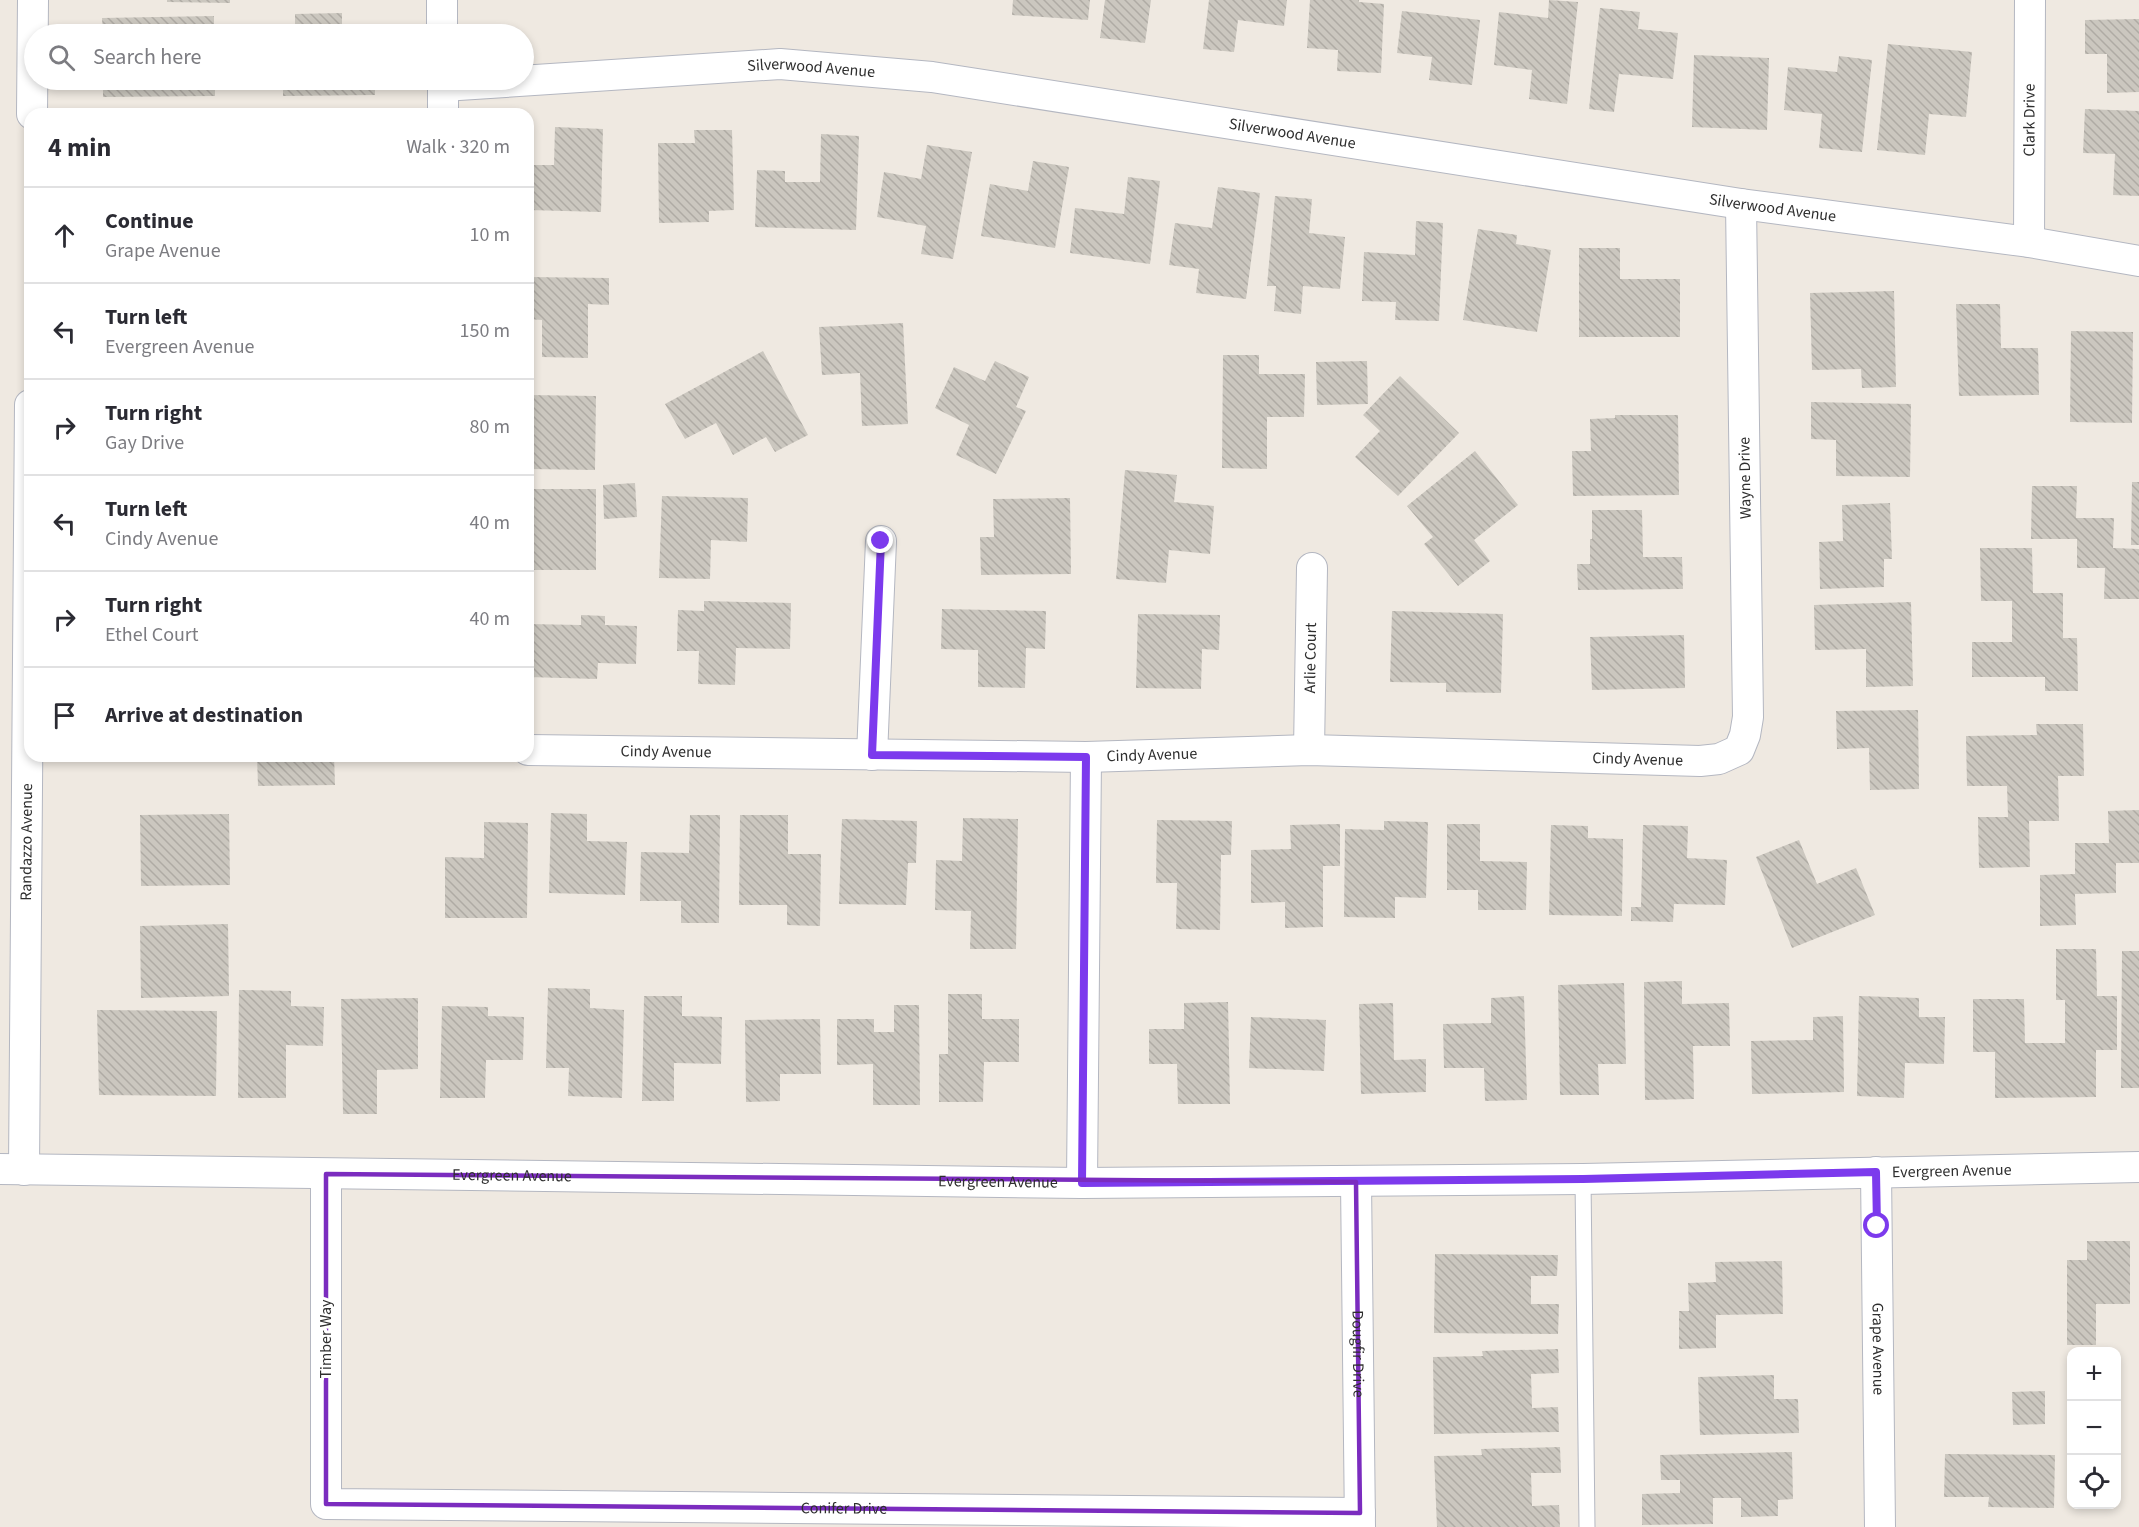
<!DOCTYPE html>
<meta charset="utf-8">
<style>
body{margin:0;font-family:"Source Sans 3",sans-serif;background:#f2f2f3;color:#2b2b33}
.controls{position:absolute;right:18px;bottom:18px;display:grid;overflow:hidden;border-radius:12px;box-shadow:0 3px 9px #0003}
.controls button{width:54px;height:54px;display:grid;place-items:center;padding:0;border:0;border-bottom:2px solid #e1e1e2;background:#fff;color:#2b2b33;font:30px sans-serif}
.stop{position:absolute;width:18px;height:18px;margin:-14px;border:4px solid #7c3aed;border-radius:50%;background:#fff}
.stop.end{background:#7c3aed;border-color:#fff;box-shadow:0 2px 6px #0008}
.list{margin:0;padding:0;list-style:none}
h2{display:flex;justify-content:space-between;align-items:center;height:78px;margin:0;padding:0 24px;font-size:26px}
h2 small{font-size:20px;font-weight:400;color:#7c7c81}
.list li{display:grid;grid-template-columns:39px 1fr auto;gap:18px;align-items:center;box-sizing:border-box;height:96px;padding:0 24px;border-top:2px solid #e1e1e2}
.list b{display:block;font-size:22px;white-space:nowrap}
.list p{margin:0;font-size:20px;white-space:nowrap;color:#7c7c81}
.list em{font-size:20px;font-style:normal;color:#7c7c81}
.icon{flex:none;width:33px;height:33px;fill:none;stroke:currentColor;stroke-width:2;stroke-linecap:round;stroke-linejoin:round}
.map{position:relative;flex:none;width:2139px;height:1527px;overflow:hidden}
.search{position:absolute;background:#fff;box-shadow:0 3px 9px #0003;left:24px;top:24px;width:510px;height:66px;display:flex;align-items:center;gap:15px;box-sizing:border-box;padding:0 21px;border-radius:33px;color:#7c7c81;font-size:22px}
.panel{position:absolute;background:#fff;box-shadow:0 3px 9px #0003;left:24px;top:108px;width:510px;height:654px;border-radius:18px}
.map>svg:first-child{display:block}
.building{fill:url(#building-back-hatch)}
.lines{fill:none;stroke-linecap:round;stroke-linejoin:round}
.lane-casing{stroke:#b4b7c1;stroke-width:17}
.street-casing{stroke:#b4b7c1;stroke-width:32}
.lane{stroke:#fff;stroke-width:15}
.street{stroke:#fff;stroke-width:30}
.route{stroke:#7c3aed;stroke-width:8}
.marked{fill:none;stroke:#7b2cbf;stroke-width:4.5;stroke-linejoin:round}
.labels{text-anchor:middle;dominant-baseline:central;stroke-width:6;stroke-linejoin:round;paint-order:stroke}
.street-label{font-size:16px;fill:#2e2e2e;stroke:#fff}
</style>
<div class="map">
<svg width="2139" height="1527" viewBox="0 0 2139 1527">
<defs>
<pattern id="building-back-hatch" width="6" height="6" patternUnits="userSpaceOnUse" patternTransform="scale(1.5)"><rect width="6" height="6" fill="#cbc7bf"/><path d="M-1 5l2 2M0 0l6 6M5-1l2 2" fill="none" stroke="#afaba4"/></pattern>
</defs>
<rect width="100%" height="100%" fill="#efe9e1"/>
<path class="building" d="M167 0H230V3L167 2Z
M1013 0H1090L1088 20 1012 15Z
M1105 0H1151L1145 43 1100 38Z
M1209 0H1287L1284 26 1238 20 1234 52 1203 49Z
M1310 0H1359V2L1384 4 1381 73 1337 71 1338 50 1307 48Z
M1549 0 1578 2 1567 104 1529 99 1532 70 1494 65 1499 12 1548 18Z
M1600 8 1640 12 1638 29 1678 33 1673 79 1619 74 1614 112 1589 109Z
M1402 11 1480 20 1472 85 1429 80 1432 57 1397 53Z
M342 13V34H295V14Z
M214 16V34H103L102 18Z
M2139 19V92L2107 93V54H2085V20Z
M1888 44 1972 52 1966 117 1929 114 1925 155 1877 150Z
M1694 55 1769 58 1767 130 1692 127Z
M1839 56 1872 60 1862 152 1819 148 1822 114 1784 110 1788 67 1837 72Z
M103 80H215V96L103 97Z
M283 80H375V95L283 96Z
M2085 109 2139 111V196L2113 195 2115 154 2083 153Z
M555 127 603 129 601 212 528 210V165H554Z
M694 130H732L734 210 709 211V222L659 223 658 143H695Z
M821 134 859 136 856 230 755 227 757 170 785 171V182H820Z
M927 145 972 152 953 259 921 254 926 226 877 217 884 172 921 179Z
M1033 161 1069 167 1055 248 981 236 990 184 1028 191Z
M1128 177 1160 181 1150 264 1070 253 1075 208 1124 214Z
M1218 187 1260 193 1246 299 1196 293 1199 269 1169 265 1175 223 1212 228Z
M1275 196 1312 199 1309 233 1345 237 1340 289 1303 286 1301 314 1274 311 1276 286H1267Z
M1416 221 1443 223 1439 321 1395 320 1396 302 1362 301 1364 252 1415 255Z
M1478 229 1517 235 1516 244 1551 250 1537 332 1463 320Z
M1579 248H1620V279H1680V337H1579Z
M528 277 609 278V305L588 304V358L542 357V320L528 319Z
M1894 291 1896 387 1862 388 1861 369 1812 370 1810 293Z
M1956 304H2000L2001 348H2038L2039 395 1959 396Z
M903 323 908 424 862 426 860 373 822 375 819 327Z
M2071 331 2133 332 2132 423 2070 422Z
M763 351 808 435 775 452 766 437 733 455 716 423 685 439 665 404Z
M1223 355H1259V374H1305L1304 417H1267V469L1222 468Z
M995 361 1029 377 1016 407 1026 411 996 474 956 455 969 425 935 408 954 367 985 381Z
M1367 361 1368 404 1317 405 1316 362Z
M1400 376 1459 433 1398 496 1355 457 1380 431 1363 415Z
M528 395 596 396 595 470 528 469Z
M1811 402 1911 404 1910 477 1836 476V440L1811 439Z
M1615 415H1678L1679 495 1573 496 1572 451H1591L1590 419 1615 418Z
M1475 451 1518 505 1474 540 1490 561 1458 586 1424 544 1433 537 1407 506Z
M1125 470 1177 475 1174 502 1214 506 1210 554 1169 550 1166 583 1116 579Z
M2132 482H2139V545H2131Z
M635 483 637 517 604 519 603 485Z
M2032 486H2077L2076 518H2114L2113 548 2139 549V599H2104L2105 568H2077V539H2031Z
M528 489H596V570H529Z
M662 496 748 498 747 542 711 540 710 579 659 578Z
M1070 498 1071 574 981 575 980 537H994L993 499Z
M1890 503 1892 559H1884V587L1820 589 1819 542 1843 541 1842 505Z
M1592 510H1642L1643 557H1682L1683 589 1578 590 1577 564H1590V539H1592Z
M1980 548H2032L2033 593H2063V638H2077L2078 691H2045V677H1972V642H2012V601H1981Z
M704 601 791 603 790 649 736 648 735 685 698 684 699 651H677L678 610 704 611Z
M1911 602 1913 686 1866 687V649L1815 650 1814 605Z
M942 609 1046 611 1045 649 1026 648 1025 688 978 687V650L941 649Z
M1392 611 1503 614 1501 693 1446 692V683L1390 682Z
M1138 614 1220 615 1219 650 1202 649 1201 689 1136 688Z
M581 615 605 616V625L637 626 636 664 598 663 597 679 528 677V624L581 625Z
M1684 635 1685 688 1592 690 1590 637Z
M1918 710 1919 789 1870 790 1869 748 1837 749 1836 711Z
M2036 724H2083L2084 776H2058L2059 821H2029L2030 867 1979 868 1978 817H2008L2007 786H1967L1966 736 2037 735Z
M257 756H334L335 785 258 786Z
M2139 810V863H2116V893L2075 894 2076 925 2040 926V875L2075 874V843H2109L2108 811Z
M551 813 587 814V841L627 842 625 895 549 893Z
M229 814 230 885 141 886 140 815Z
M690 815H720L719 923H681V901H640L641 852 689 853Z
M740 815H788V854H821L820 926 787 925V905H739Z
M963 818 1018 819 1016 949H970L971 911 935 910 936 860 962 861Z
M842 819 917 821 916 863H908L906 905 839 904Z
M1157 820 1232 821 1231 855H1221L1220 930 1176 929 1177 883H1156Z
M1384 821 1428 822 1426 898 1395 897V918L1344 917 1345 829 1384 830Z
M484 822 528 823 527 918H445V857L484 858Z
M1340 824V866H1323V927L1285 928V902L1251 903V850L1291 849 1290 825Z
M1447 824H1480V861L1527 862 1526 910H1478V890H1447Z
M1551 825 1588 826V838L1623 839 1622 916 1549 915Z
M1643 825 1688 826 1687 858 1727 860 1725 905 1674 904 1673 922 1631 921V907H1641Z
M1799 840 1817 884 1856 868 1875 915 1792 948 1756 857Z
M228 924 229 996 141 998 140 926Z
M2056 949H2096L2097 996H2117V1050H2096V1097L1995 1098V1052H1973V999H2024L2025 1043H2065V1000H2056Z
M2122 951H2139V1088H2121Z
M1682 981V1004L1729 1003 1730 1046H1693L1694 1099 1645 1100 1644 982Z
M1624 983 1626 1064H1598L1599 1095H1560L1558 985Z
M548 988 590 989V1008L624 1010 622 1098 568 1096 569 1068H546Z
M239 990 291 991V1006L324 1007 323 1046 286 1045V1098H238Z
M948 994H982V1019H1019V1062H984L983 1102H939V1054H948Z
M644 996H682V1016L722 1017 721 1064 674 1063V1101H642Z
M1524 996 1527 1100 1485 1101 1484 1068H1444L1443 1024 1491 1023V998Z
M1859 996 1919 998V1017H1945L1944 1064 1905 1063 1904 1098 1857 1096Z
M418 998V1069L377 1070V1114H343L341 999Z
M1228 1002 1230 1104H1178L1177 1064H1149V1029H1184V1003Z
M1393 1003 1394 1060 1426 1059V1092L1361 1094 1359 1004Z
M894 1005H919L920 1105H873V1064L837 1065V1019H874V1032H894Z
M442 1006 488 1007V1016L524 1017 523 1060H486L485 1098H440Z
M97 1010 217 1011 216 1096 99 1095Z
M1843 1016 1844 1092 1752 1094 1751 1041 1813 1040V1017Z
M1251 1017 1326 1020 1324 1071 1249 1068Z
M820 1019 821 1074H780V1101L746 1102 745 1020Z
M2087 1241H2130V1304H2096V1345H2067V1260H2087Z
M1435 1254 1558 1255 1557 1276H1531V1304H1559L1558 1334 1434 1333Z
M1782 1261 1783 1314 1716 1315V1348L1679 1349V1311H1689L1688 1283 1716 1282 1715 1262Z
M1558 1349 1559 1373 1531 1374 1532 1408 1558 1407 1559 1432 1434 1434 1433 1357 1483 1356 1482 1351Z
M1774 1375V1399H1798L1799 1433 1700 1435 1698 1377Z
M2045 1391V1424L2013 1425 2012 1392Z
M1560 1447 1561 1473H1531L1532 1506 1559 1505 1560 1527H1437L1434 1456 1482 1455 1481 1449Z
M1792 1452 1793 1499 1778 1500V1516L1741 1517V1498H1713V1524L1642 1525V1494L1680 1493V1480H1661L1660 1455Z
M1945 1454 2055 1455 2054 1508 1988 1507 1989 1497H1944Z"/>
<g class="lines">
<g class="lane-casing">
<path id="lane" d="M1583 1179 1587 1527"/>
</g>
<g class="street-casing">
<g id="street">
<path d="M442 0V34"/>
<path d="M443 80V114"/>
<path id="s1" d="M443 86 780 64 932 77 1741 204 2029 242 2139 261"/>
<path d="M32 114 33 0"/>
<path id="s2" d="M2029 242 2030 0"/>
<path id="s3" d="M528 750 1086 757 1309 750 1700 761 1719 759 1739 750 1745 735 1748 717 1741 204"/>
<path id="s4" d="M1309 750 1312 568"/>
<path d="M872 755 881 541"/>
<path id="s5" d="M0 1169 1082 1183 1583 1179 2139 1167"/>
<path id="s6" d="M24 1170 30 405"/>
<path id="s7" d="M1876 1172 1880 1527"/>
<path id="s8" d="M326 1174V1504L1360 1513"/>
<path id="s9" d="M1356 1182 1360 1527"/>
<path d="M1082 1183 1086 757"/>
</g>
</g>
<use href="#lane" class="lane"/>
<use href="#street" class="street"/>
</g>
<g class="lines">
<path class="route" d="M881 541 872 755 1086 757 1082 1183 1583 1179 1876 1172 1877 1226"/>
</g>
<path class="marked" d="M326 1174 1356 1182 1360 1513 326 1504Z"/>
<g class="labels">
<g class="street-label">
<text stroke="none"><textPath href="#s1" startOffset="369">Silverwood Avenue</textPath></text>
<text stroke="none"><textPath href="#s2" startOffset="122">Clark Drive</textPath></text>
<text stroke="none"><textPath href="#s1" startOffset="855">Silverwood Avenue</textPath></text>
<text stroke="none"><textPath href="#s1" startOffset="1341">Silverwood Avenue</textPath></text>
<text transform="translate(1745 478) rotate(-91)">Wayne Drive</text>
<text stroke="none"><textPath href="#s4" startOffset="92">Arlie Court</textPath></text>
<text stroke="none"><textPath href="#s3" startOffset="138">Cindy Avenue</textPath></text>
<text stroke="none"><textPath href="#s3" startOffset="624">Cindy Avenue</textPath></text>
<text stroke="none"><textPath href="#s3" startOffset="1110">Cindy Avenue</textPath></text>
<text stroke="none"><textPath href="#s6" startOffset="328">Randazzo Avenue</textPath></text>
<text stroke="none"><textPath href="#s5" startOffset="1952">Evergreen Avenue</textPath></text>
<text stroke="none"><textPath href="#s5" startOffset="512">Evergreen Avenue</textPath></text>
<text stroke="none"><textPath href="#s5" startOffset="998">Evergreen Avenue</textPath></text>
<text transform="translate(326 1339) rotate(-90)">Timber Way</text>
<text stroke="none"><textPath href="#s7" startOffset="177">Grape Avenue</textPath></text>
<text stroke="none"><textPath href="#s9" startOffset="172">Dougfir Drive</textPath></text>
<text stroke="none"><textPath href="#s8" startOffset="848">Conifer Drive</textPath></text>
</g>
</g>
</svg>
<div class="controls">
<button>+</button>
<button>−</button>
<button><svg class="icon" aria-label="locate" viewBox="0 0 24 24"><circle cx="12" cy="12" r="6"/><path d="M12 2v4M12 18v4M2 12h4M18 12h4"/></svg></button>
</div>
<div class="stop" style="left:1877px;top:1226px"></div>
<div class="stop end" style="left:881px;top:541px"></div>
<div class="search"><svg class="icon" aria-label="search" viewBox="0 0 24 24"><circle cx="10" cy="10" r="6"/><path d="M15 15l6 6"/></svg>Search here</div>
<section class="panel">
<h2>4 min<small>Walk · 320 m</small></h2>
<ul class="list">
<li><svg class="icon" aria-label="ahead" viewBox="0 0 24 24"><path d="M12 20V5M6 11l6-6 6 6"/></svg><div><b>Continue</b><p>Grape Avenue</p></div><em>10 m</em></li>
<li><svg class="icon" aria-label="left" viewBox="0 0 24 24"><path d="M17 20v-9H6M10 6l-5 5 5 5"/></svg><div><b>Turn left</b><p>Evergreen Avenue</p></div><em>150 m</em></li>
<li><svg class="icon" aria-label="right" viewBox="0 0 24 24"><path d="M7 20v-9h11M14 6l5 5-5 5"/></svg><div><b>Turn right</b><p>Gay Drive</p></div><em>80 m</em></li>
<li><svg class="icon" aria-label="left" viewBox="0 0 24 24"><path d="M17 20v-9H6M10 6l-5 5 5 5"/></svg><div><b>Turn left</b><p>Cindy Avenue</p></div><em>40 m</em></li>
<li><svg class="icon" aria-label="right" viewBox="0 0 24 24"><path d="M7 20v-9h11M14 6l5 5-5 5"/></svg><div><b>Turn right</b><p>Ethel Court</p></div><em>40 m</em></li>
<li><svg class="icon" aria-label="arrive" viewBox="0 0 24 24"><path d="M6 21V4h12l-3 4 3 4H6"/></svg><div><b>Arrive at destination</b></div></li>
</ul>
</section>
</div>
